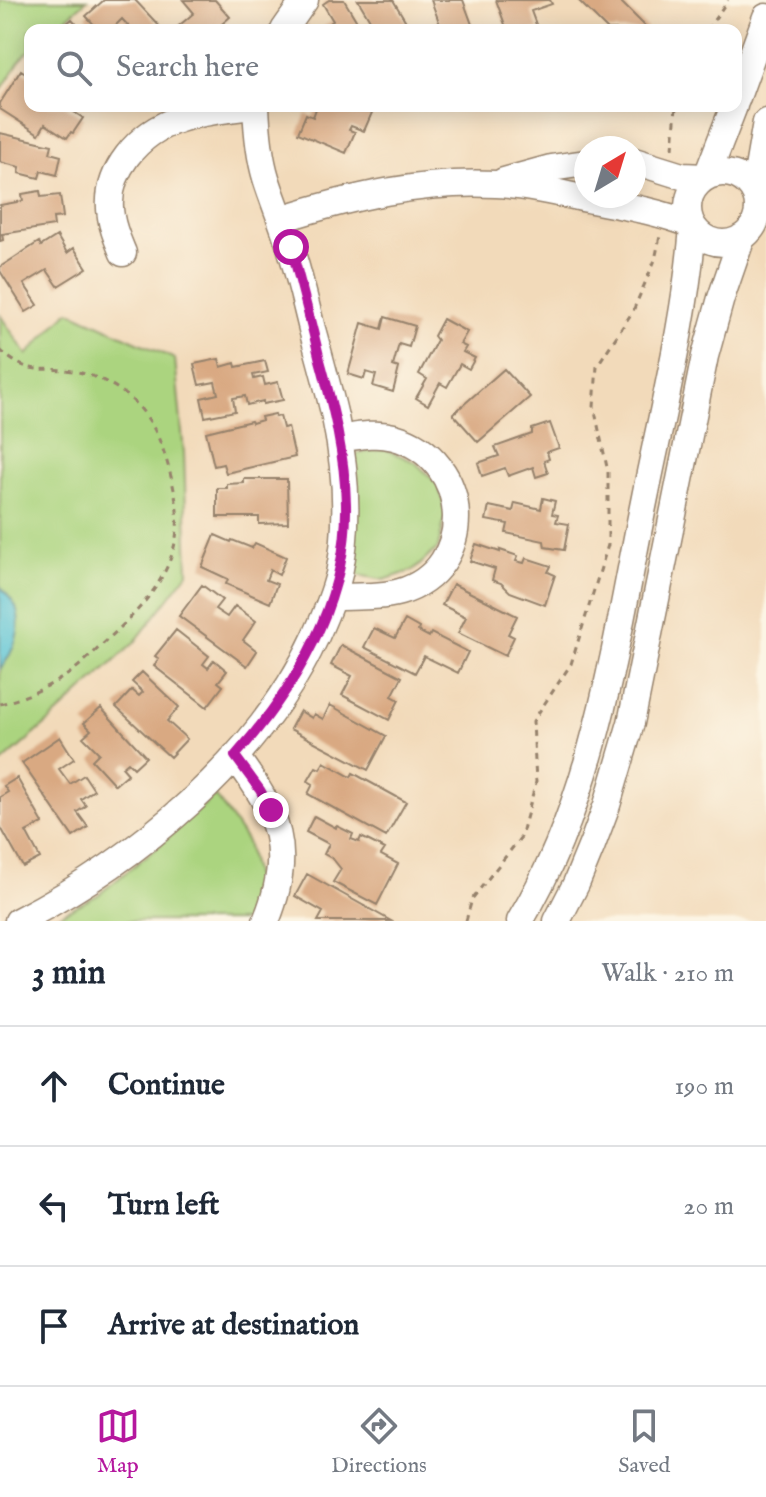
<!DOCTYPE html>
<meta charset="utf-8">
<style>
body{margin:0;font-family:"IM FELL English",serif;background:#f6f6f7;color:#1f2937}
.compass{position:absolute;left:574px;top:136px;width:72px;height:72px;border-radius:50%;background:#fff;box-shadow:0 4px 20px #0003;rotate:38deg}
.stop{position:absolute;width:24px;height:24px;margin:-18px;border:6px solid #b5179e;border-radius:50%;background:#fff}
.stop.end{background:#b5179e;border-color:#fff;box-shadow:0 2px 8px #0008}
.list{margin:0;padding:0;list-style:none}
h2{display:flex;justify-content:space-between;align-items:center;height:104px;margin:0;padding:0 32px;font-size:34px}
h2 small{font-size:26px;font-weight:400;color:#747a83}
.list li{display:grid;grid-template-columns:52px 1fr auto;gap:24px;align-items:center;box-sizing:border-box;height:120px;padding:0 32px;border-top:2px solid #e0e1e3}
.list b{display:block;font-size:30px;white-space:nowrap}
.list em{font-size:26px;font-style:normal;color:#747a83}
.icon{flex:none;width:44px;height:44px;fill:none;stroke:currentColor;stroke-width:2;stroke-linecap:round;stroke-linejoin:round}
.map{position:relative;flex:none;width:766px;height:921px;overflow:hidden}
.search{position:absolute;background:#fff;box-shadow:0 4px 20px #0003;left:24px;right:24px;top:24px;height:88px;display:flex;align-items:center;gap:20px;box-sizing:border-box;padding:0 28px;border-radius:16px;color:#747a83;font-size:30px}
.sheet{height:464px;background:#fff}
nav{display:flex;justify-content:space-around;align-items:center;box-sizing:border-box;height:112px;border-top:2px solid #e0e1e3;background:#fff;font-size:22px;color:#747a83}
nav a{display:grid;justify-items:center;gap:4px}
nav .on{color:#b5179e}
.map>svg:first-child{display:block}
.green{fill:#abd47f;stroke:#737f4e;stroke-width:2}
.water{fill:#5bc5d6;stroke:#4b787a;stroke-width:2}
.building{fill:#d9a982}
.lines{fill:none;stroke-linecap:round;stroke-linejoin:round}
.minor-casing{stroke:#96826c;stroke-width:29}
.path{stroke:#96826c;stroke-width:3;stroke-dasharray:6 6;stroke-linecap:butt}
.minor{stroke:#fff;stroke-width:26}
.route{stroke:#b5179e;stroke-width:10}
</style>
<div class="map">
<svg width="766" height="921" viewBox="0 0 766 921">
<rect width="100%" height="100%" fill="#fcf5e5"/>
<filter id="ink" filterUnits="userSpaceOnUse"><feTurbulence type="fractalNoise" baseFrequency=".0125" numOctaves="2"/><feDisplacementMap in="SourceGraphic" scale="16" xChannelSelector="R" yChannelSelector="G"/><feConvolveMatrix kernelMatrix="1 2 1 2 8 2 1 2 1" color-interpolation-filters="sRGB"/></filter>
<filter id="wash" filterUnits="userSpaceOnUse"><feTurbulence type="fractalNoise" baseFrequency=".006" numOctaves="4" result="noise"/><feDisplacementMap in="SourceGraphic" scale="32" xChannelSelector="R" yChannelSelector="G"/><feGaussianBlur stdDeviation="1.8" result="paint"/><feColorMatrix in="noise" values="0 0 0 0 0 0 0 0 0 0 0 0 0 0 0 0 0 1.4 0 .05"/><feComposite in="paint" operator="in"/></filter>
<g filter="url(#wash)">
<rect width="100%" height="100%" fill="#f2daba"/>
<path class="green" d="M0 0H87L53 30H30V50L21 59 0 92Z
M69 311 175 359 184 453 188 573 134 643 51 720 0 764V315L27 355Z
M385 449 415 462 438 484 446 513 438 548 414 570 384 580 352 574 354 454Z
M215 795 247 842 258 891 245 921H47L98 895 155 849Z"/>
<path class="water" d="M0 586C5 592 12 600 16 607 24 627 13 654 0 669Z"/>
<g id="blocks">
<path class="building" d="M104 0H135L163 30H132L122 19 111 30H99L86 16Z
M183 0H215L230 17 215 30H174L194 13Z
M329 0H344L362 30H318L333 21 323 4Z
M358 0H393L411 30H376Z
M431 0H463L474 30H442Z
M496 0H550L552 4 531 11 538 30H507Z
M578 0H619L647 28 645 30H608Z
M72 19 82 30H59Z
M21 70 30 76V106H65L83 118 73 133 71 132 67 138 45 124 39 134 0 109V103Z
M317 106H370L374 108 364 131 351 126 349 130 355 132 346 153 298 133 306 114 313 117Z
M0 133 52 145 50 153 61 156 57 175 41 171 39 178 19 173 20 167 0 162Z
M40 191 41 197 60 195 63 217 53 218 54 226 2 234 3 240 0 241V205L23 201 22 194Z
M57 236 67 253 74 248 87 268 58 286 47 270 24 284 38 305 26 312 0 271V267L39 242 41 246Z
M385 317 415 326 409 347 399 344 393 366 399 368 393 392 373 386 376 375 366 372 364 379 348 374 362 323 382 329Z
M443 319 467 332 460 344 466 347 463 352 475 358 469 369 460 364 447 387 440 383 428 405 416 398 427 379 419 374 437 340 434 336Z
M219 359 221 367 235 363 236 367 265 361 268 372 253 375 254 379 263 377 265 385 278 382 283 400 263 404V401L247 405 245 396 233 398 235 411 205 417 201 398 218 394 215 382 199 385 194 364Z
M504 369 530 397 478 442 453 414Z
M275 414 276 417 280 416 283 428 288 427 295 457 226 473 223 464 214 466 206 432 251 421 252 423 262 420 261 417Z
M550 423 559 448 547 452 549 459 544 461 548 473 536 477 533 467 508 476 505 468 482 476 478 463 499 456 495 447 532 434V429Z
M244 479H287L288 523 259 524V517H217V488H227V484L244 483Z
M543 498 555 501 552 514 558 515 556 522 569 524 564 550 545 547 544 541 506 533 508 524 486 520 489 506 513 511 515 503 541 509Z
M215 535 231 542 232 540 252 548 255 543 286 557 279 575 270 570 266 580 277 584 270 603 226 584 228 579 202 567Z
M476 544 500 552V550L518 556 516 561 524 563 526 558 551 566 548 572 555 575 545 605 510 592 501 583 492 580 495 569 470 561Z
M453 584 517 616 508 634 514 637 505 656 458 633 466 617 442 605Z
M202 585 222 600 215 609 227 617 235 606 256 621 243 640 257 651 247 666 179 616Z
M405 620 419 628 418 631 429 637 431 633 468 652 458 673 424 656 415 673 364 647 374 628 395 638Z
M176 630 209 656 203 664 208 668 214 660 227 671 218 682 223 686 207 707 154 666 159 659 155 656Z
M341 645 402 677 392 696 399 700 389 720 342 695 352 676 331 665Z
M142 672 179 707 167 721 187 739 170 757 116 707 132 690 139 696 143 692 132 682Z
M330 705 386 736 368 770 290 729 300 711 312 718 314 714 323 719Z
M101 708 146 757 134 768 128 762 122 767 128 774 115 785 92 760 99 753 83 737 91 730 84 723Z
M60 737 74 759 59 769 70 784 84 775 94 790 81 799 86 806 77 812 88 827 73 837 22 763Z
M324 762 351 777 353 773 406 802 386 837 308 794 313 784 308 781 316 767 320 769Z
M17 778 43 823 26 832 40 858 23 867 0 826V797L8 792 4 786Z
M314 816 336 828 337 826 353 834 351 839 359 842 361 837 385 849 381 855 398 864 377 905 333 882 341 869 333 859 324 854 329 844 306 832Z
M307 874 391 921H318L323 912 295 896Z"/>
</g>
</g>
<g filter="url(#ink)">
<use href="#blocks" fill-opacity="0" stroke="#96826c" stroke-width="2"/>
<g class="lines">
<g class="minor-casing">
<path id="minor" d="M284 30 305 0
M736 100 766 17
M634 161 682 176 705 177
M688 208a35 35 0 1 1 70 0a35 35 0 1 1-70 0Z
M707 176 734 106
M504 181 551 168 586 163
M754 192 766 122
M281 219C350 197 423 180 496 184 528 185 561 194 592 200 625 206 661 212 692 225
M123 253C118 241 113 230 111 217 103 172 139 132 180 119 204 111 230 109 254 106
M332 597C355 596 378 598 400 592 478 569 473 459 394 437 376 432 358 436 339 439
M235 756C278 814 295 851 266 921
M18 921C137 860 259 760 316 636 325 616 334 595 339 574 350 521 346 469 335 417 328 387 320 358 312 329 305 301 299 274 290 247 283 223 273 201 266 178 259 155 257 130 256 106
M520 921C596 795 616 639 645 497 663 408 686 317 693 227
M557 921 576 884 592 845 607 805 631 723 705 356 721 298 742 237"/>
</g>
<path class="path" d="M707 30 728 0
M673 149 676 106
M0 350C30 377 39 366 73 371 95 375 116 385 132 400 152 418 162 443 169 469 176 495 181 520 174 547 164 587 133 616 104 643 92 654 80 666 67 675 46 688 24 698 0 704
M466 921 472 899 521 837 536 782 533 721 571 664 608 545V472L594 407 597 366 633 311 655 260 660 236"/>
<use href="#minor" class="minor"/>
</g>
</g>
<g class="lines" filter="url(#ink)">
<path class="route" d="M271 810 260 790 235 756C297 686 348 600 346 504 345 455 333 407 320 360 311 322 301 285 291 247"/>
</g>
</svg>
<svg class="compass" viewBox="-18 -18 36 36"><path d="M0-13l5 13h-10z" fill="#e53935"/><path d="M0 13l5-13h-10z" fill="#747a83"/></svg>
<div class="stop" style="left:291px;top:247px"></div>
<div class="stop end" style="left:271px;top:810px"></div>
<div class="search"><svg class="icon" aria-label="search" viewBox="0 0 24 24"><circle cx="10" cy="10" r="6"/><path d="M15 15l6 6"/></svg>Search here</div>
</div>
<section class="sheet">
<h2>3 min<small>Walk · 210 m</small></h2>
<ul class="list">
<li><svg class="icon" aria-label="ahead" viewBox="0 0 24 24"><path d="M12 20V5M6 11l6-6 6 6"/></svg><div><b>Continue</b></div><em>190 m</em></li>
<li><svg class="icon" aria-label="left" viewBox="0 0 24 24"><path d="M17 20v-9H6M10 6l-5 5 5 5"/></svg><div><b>Turn left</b></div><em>20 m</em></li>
<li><svg class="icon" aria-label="arrive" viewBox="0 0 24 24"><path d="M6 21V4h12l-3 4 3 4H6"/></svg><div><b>Arrive at destination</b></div></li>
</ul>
</section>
<nav>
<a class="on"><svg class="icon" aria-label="map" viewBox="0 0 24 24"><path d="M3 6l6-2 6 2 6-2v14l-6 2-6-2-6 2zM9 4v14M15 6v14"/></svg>Map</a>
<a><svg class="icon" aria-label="directions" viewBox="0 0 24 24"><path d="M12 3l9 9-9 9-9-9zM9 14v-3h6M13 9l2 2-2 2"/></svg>Directions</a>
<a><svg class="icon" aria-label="saved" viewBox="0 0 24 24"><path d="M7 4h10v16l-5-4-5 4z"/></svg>Saved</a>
</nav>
